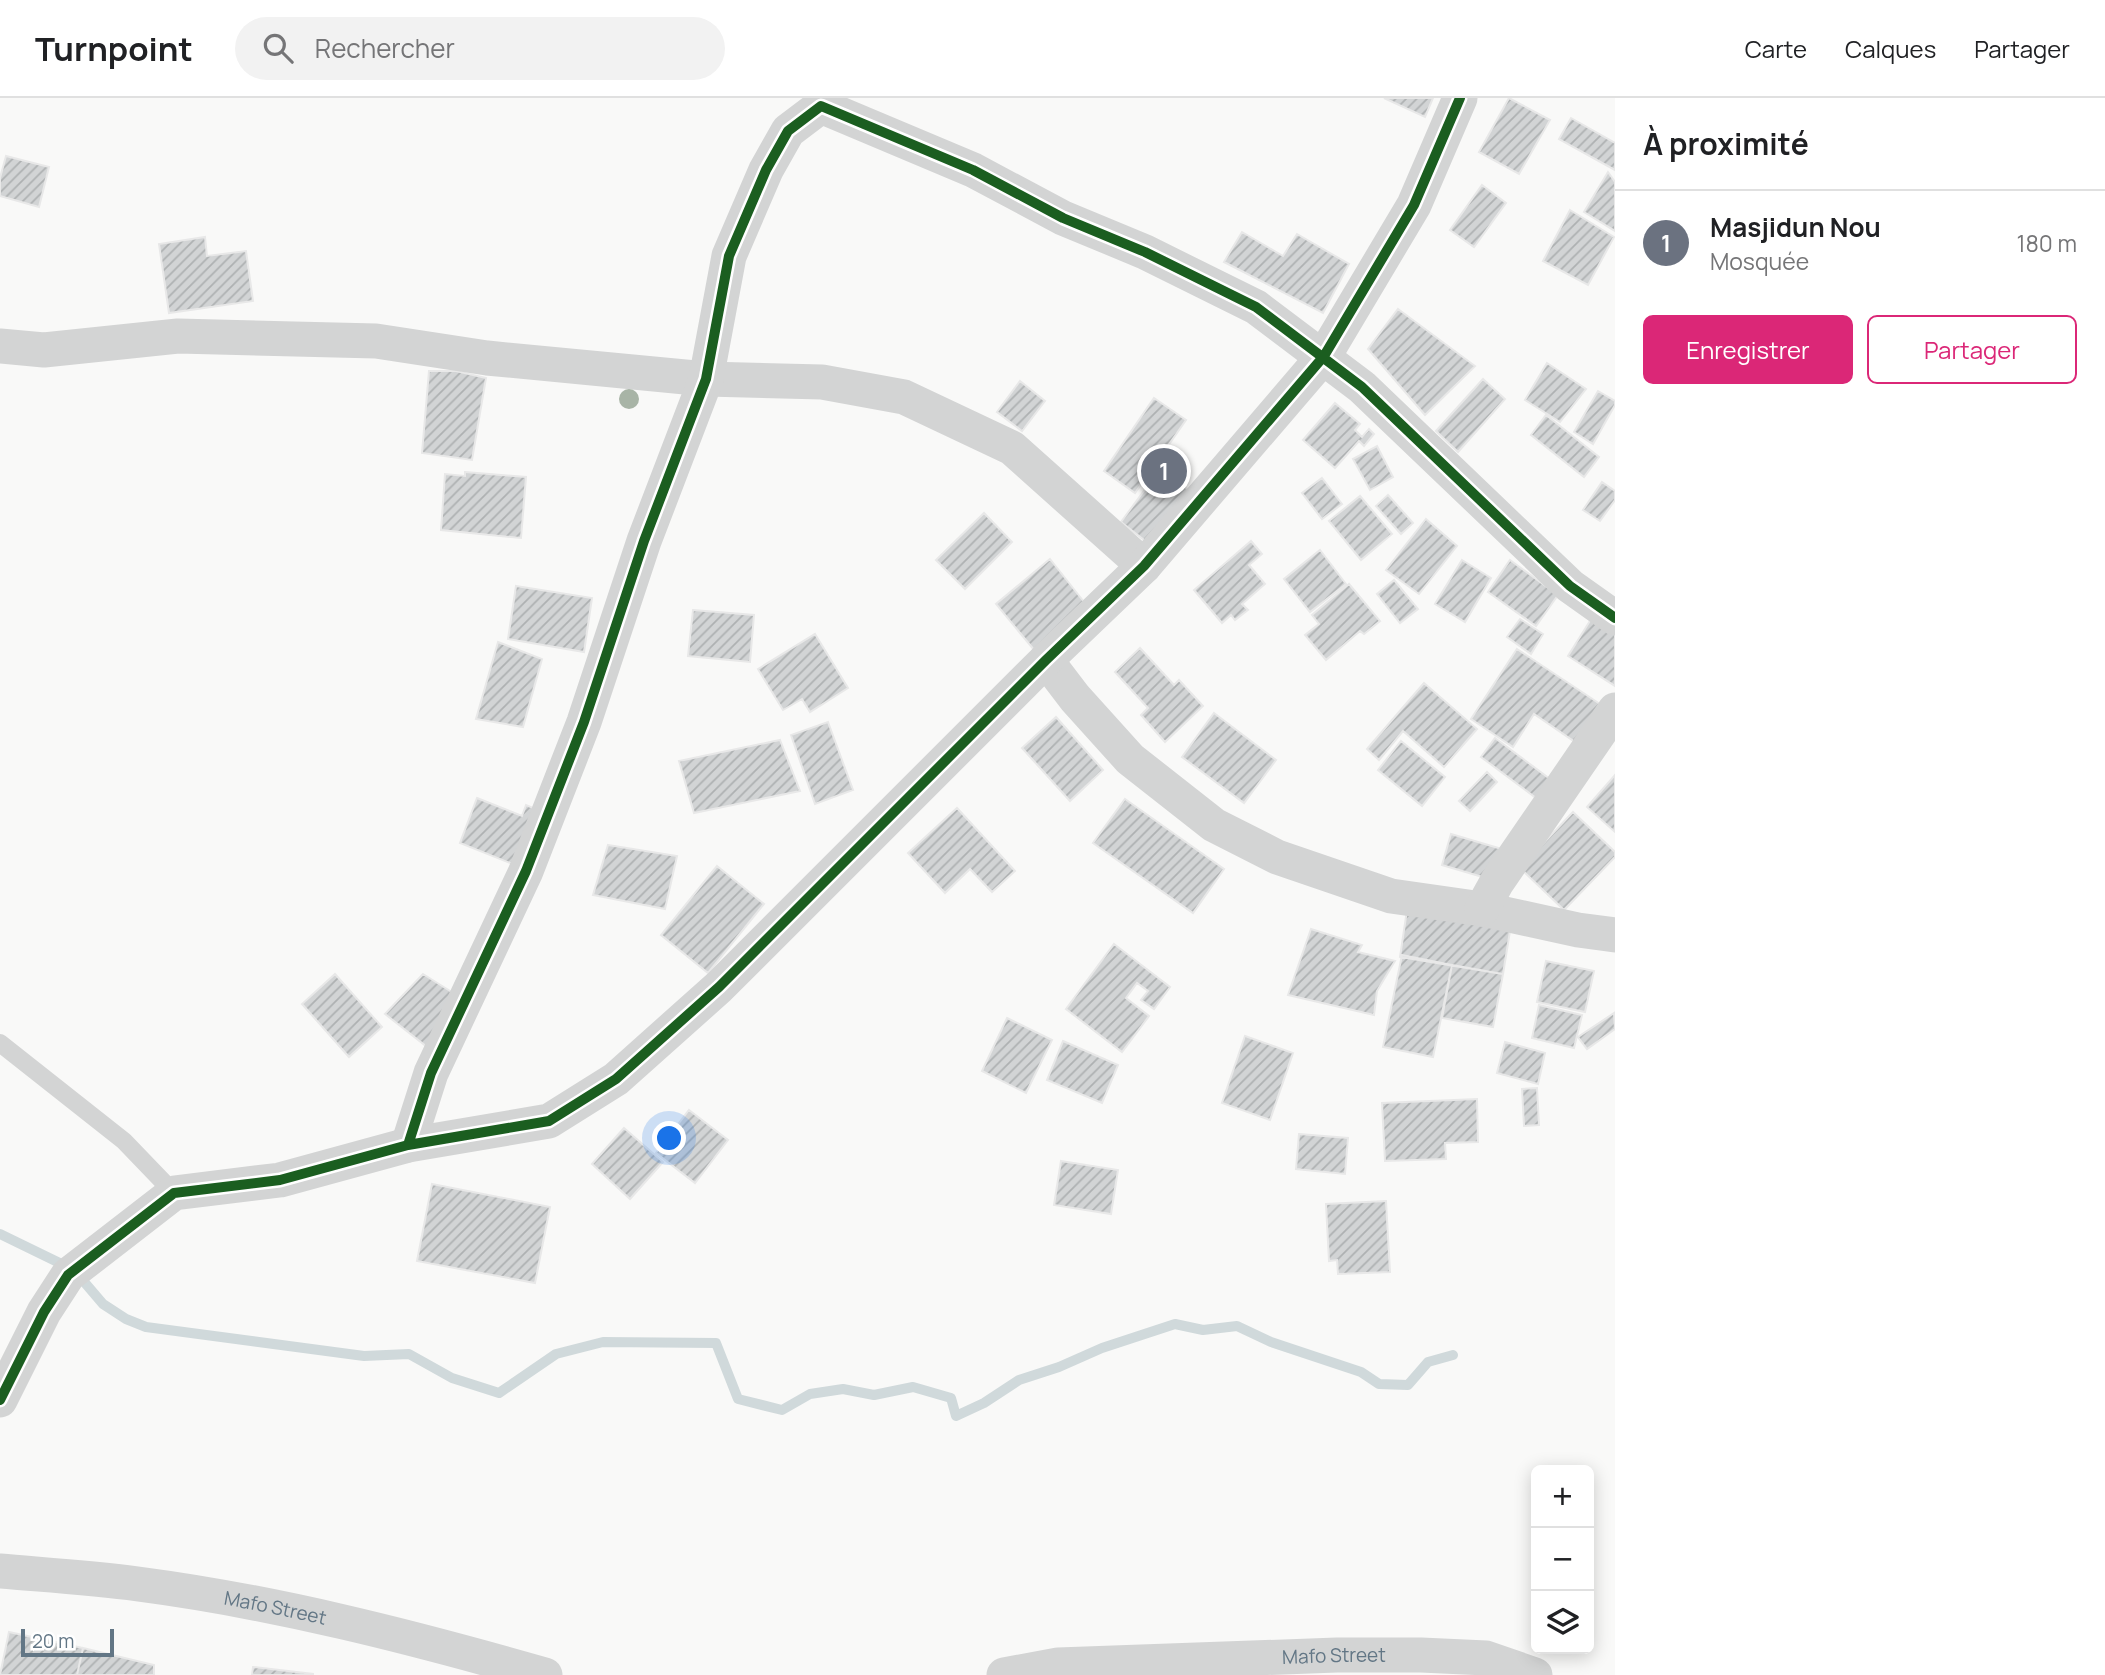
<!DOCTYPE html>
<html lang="fr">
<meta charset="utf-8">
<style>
body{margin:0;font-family:Manrope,sans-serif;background:#f2f2f2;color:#202124}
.controls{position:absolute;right:21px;bottom:21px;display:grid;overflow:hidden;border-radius:10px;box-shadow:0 4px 18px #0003}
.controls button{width:63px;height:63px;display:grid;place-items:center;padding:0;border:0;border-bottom:2px solid #e0e0e0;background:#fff;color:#202124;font:35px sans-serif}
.scale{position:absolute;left:21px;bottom:18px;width:93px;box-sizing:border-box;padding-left:7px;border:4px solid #627685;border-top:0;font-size:19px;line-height:24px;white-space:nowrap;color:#627685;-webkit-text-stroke:5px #fff;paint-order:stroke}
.you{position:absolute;left:670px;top:1041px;width:24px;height:24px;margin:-18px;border:5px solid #fff;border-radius:50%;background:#1a73e8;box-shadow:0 0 0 10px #1a73e833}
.badge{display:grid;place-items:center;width:46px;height:46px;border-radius:50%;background:#db2777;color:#fff;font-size:23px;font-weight:700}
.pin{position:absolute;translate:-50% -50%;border:4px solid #fff;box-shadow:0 2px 7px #0006}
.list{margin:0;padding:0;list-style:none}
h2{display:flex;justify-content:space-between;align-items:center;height:91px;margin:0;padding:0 28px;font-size:30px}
h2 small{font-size:23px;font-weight:400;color:#757577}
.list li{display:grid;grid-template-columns:46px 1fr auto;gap:21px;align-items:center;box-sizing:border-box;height:105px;padding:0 28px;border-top:2px solid #e0e0e0}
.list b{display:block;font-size:26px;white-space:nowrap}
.list p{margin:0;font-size:23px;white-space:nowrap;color:#757577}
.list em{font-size:23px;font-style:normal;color:#757577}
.actions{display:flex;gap:14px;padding:21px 28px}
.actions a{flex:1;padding:16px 0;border:2px solid #db2777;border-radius:10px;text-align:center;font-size:24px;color:#db2777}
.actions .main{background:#db2777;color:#fff}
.icon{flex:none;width:38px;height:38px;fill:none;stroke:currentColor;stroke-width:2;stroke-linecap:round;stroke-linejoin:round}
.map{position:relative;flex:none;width:1615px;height:1577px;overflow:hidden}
header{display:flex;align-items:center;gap:42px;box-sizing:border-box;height:98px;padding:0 35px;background:#fff;border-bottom:2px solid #e0e0e0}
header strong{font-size:33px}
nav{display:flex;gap:38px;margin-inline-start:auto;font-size:24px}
.search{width:490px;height:63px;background:#f2f2f2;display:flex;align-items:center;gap:18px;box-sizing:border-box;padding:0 24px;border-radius:38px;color:#757577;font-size:26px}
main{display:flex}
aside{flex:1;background:#fff}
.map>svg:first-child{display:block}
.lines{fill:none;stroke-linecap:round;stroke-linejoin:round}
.stream{stroke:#d0d9db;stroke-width:10}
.building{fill:url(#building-hatch);stroke:#e8e8e8;stroke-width:2}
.lane{stroke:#d3d4d4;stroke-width:18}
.street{stroke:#d3d4d4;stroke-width:35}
.cycleway-casing{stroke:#fff;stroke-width:15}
.cycleway{stroke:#1b5e20;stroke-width:10}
.tree{fill:#a8b4a6}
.labels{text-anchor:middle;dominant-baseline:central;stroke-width:7;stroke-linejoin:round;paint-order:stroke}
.street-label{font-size:19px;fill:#627685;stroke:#fff}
</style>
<header>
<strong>Turnpoint</strong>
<div class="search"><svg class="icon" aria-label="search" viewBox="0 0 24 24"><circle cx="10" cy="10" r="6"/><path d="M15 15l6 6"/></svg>Rechercher</div>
<nav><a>Carte</a><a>Calques</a><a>Partager</a></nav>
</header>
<main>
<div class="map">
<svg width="1615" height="1577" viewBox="0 0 1615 1577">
<defs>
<pattern id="building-hatch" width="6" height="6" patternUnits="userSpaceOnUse" patternTransform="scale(1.75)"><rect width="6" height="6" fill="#d2d4d5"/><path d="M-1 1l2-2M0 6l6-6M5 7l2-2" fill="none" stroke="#aeb1b2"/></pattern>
</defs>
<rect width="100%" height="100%" fill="#f9f9f8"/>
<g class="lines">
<path class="stream" d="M0 1136 74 1172 103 1206 126 1221 146 1229 364 1258 409 1256 452 1280 499 1295 556 1256 603 1244 716 1245 738 1301 782 1312 810 1296 843 1291 874 1297 913 1289 951 1300 956 1318 984 1305 1019 1282 1059 1269 1102 1250 1175 1226 1203 1232 1237 1228 1271 1244 1361 1274 1379 1286 1408 1287 1428 1264 1453 1257"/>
</g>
<path class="building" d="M1384 0H1433L1425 19Z
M1509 0 1550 22 1519 76 1479 54Z
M1571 20 1615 45V72L1559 41Z
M6 58 49 69 39 109 0 98V80Z
M1608 74 1615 84V133L1584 114Z
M1482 87 1506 105 1474 149 1450 132Z
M1570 112 1614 139 1588 187 1543 163Z
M1242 134 1283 158 1297 136 1349 166 1323 215 1224 164Z
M205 139 207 158 246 153 253 203 169 215 159 146Z
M1398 211 1475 268 1425 317 1368 251Z
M1547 265 1586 291 1560 324 1525 302Z
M429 273H456L486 280 472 362 422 355Z
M1483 281 1505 301 1458 354 1436 333Z
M1020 283 1045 303 1022 333 997 314Z
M1598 293 1615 303V307L1593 346 1574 334Z
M1154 300 1186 322 1135 395 1104 373Z
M1335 305 1360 326 1355 332 1362 339 1369 331 1374 336 1364 348 1359 343 1335 370 1303 342Z
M1546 317 1599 359 1584 379 1531 337Z
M1377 348 1393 379 1370 392 1353 361Z
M1160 371 1197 398 1157 452 1121 424Z
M465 374 526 379 521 440 441 432 445 376 465 378Z
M1322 380 1342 406 1322 421 1302 395Z
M1602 384 1615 393V402L1600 423 1583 412Z
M1388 397 1413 425 1401 436 1376 408Z
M1360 398 1392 436 1361 462 1329 423Z
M984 415 1012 444 965 491 936 462Z
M1426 421 1457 448 1419 496 1386 472Z
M1251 443 1262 456 1249 467 1265 486 1242 506 1248 512 1235 522 1231 517 1222 525 1194 492Z
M1320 452 1346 486 1310 514 1284 481Z
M1050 461 1088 509 1035 553 996 506Z
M1462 462 1491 480 1465 524 1435 506Z
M1510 462 1558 497 1536 528 1488 494Z
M1394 482 1418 511 1400 525 1377 496Z
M1349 486 1380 523 1364 536 1360 533 1326 562 1305 537 1319 526 1312 517Z
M516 488 592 500 584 554 508 541Z
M693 512 754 517 750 564 688 558Z
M1593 518 1615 531V588L1568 558Z
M1520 521 1543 536 1531 556 1507 539Z
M815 536 848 590 810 614 802 601 783 612 758 571Z
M498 544 542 561 523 629 476 621Z
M1140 550 1174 587 1179 582 1203 608 1165 644 1141 617 1148 610 1115 574Z
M1517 551 1603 608 1578 646 1534 616 1513 649 1471 621Z
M1424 585 1477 631 1444 669 1403 633 1379 662 1367 651Z
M1214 615 1276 662 1244 705 1182 659Z
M1056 619 1103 672 1070 703 1022 650Z
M828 624 853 692 815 706 791 637Z
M1495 640 1554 684 1540 703 1481 659Z
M780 642 800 693 694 715 679 663Z
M1401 643 1445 679 1422 708 1378 672Z
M1487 674 1497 684 1470 713 1459 703Z
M1615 677V734L1587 709Z
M477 700 522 718 526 707 548 716 525 771 460 745Z
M1125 701 1224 771 1193 815 1093 745Z
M957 710 1015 773 992 794 970 771 945 795 908 755Z
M1573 714 1615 754V759L1564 812 1520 770Z
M1451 736 1505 752 1496 783 1442 767Z
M608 747 677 758 665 811 593 797Z
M717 768 764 806 708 875 661 837Z
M1407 812 1511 827 1503 876 1400 859Z
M1311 831 1362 847 1358 854 1395 863 1377 893 1374 917 1288 897Z
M1114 846 1170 889 1154 911 1141 902 1148 893 1137 885 1126 900 1149 918 1122 954 1066 911Z
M1402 857 1452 867 1433 959 1383 949Z
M1546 863 1594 873 1585 914 1537 904Z
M1452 867 1503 876 1493 929 1442 920Z
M335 876 382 929 349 959 302 906Z
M423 876 466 903 431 952 385 916Z
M1539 907 1582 917 1574 950 1532 940Z
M1614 915 1615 931 1587 951 1578 939Z
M1007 920 1052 942 1026 995 982 973Z
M1245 938 1293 955 1270 1022 1222 1005Z
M1063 943 1118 967 1102 1005 1047 982Z
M1505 944 1545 955 1538 986 1497 975Z
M1537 990 1539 1027 1524 1028 1522 991Z
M1477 1001 1478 1044 1445 1045 1446 1061 1385 1063 1382 1005Z
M689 1012 728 1042 695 1085 656 1055Z
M624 1030 663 1064 630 1101 592 1066Z
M1299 1036 1348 1040 1345 1076 1296 1071Z
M1061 1063 1118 1072 1111 1116 1054 1107Z
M432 1086 550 1109 535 1185 417 1163Z
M1386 1103 1390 1174 1338 1176 1337 1162 1329 1163 1326 1106Z
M9 1534 83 1550 77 1577H0Z
M83 1550 154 1567V1577H77Z
M253 1569 313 1576V1577H252Z"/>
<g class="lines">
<path class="lane" d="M0 945 124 1043 174 1095"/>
<g class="street">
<path d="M0 248 44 252 178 238 376 243 487 260 706 281 822 284 904 299 1012 350 1144 468"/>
<path d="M1046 562 1075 600 1130 661 1214 727 1277 759 1391 798 1482 811 1578 832 1615 837"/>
<path d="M1482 811 1497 784 1615 612"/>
<path d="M408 1047 431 975 526 773 584 624 644 443 706 281 729 158 766 72 788 33 821 8 973 72 1063 120 1145 154 1256 209 1362 289 1570 488 1615 520"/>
<path d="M0 1302 44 1214 68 1177 174 1095 280 1082 408 1047 549 1023 616 981 719 889 1046 562 1144 468 1324 258 1414 107 1460 0"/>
<path id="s1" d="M0 1473C46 1477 93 1480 138 1486 276 1504 412 1539 545 1577"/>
<path id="s2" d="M1004 1577 1058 1567 1337 1557H1421L1486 1560 1535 1577"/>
</g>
<g class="cycleway-casing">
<path id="cycleway" d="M408 1047 431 975 526 773 584 624 644 443 706 281 729 158 766 72 788 33 821 8 973 72 1063 120 1145 154 1256 209 1362 289 1570 488 1615 520
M0 1302 44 1214 68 1177 174 1095 280 1082 408 1047 549 1023 616 981 719 889 1046 562 1144 468 1324 258 1414 107 1460 0"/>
</g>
<use href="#cycleway" class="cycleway"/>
</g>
<circle class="tree" cx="629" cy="301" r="10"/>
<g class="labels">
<g class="street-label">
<text stroke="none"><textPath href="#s1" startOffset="278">Mafo Street</textPath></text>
<text stroke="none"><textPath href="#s2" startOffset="331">Mafo Street</textPath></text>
</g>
</g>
</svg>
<div class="controls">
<button>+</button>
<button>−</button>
<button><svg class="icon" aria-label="layers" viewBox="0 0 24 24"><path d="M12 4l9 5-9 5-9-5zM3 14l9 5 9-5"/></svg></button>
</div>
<div class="scale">20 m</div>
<div class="you"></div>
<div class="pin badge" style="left:1164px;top:373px;background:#6b7280">1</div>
</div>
<aside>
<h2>À proximité<small></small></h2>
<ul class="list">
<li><span class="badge" style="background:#6b7280">1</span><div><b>Masjidun Nou</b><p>Mosquée</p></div><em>180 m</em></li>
</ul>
<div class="actions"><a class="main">Enregistrer</a><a>Partager</a></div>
</aside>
</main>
